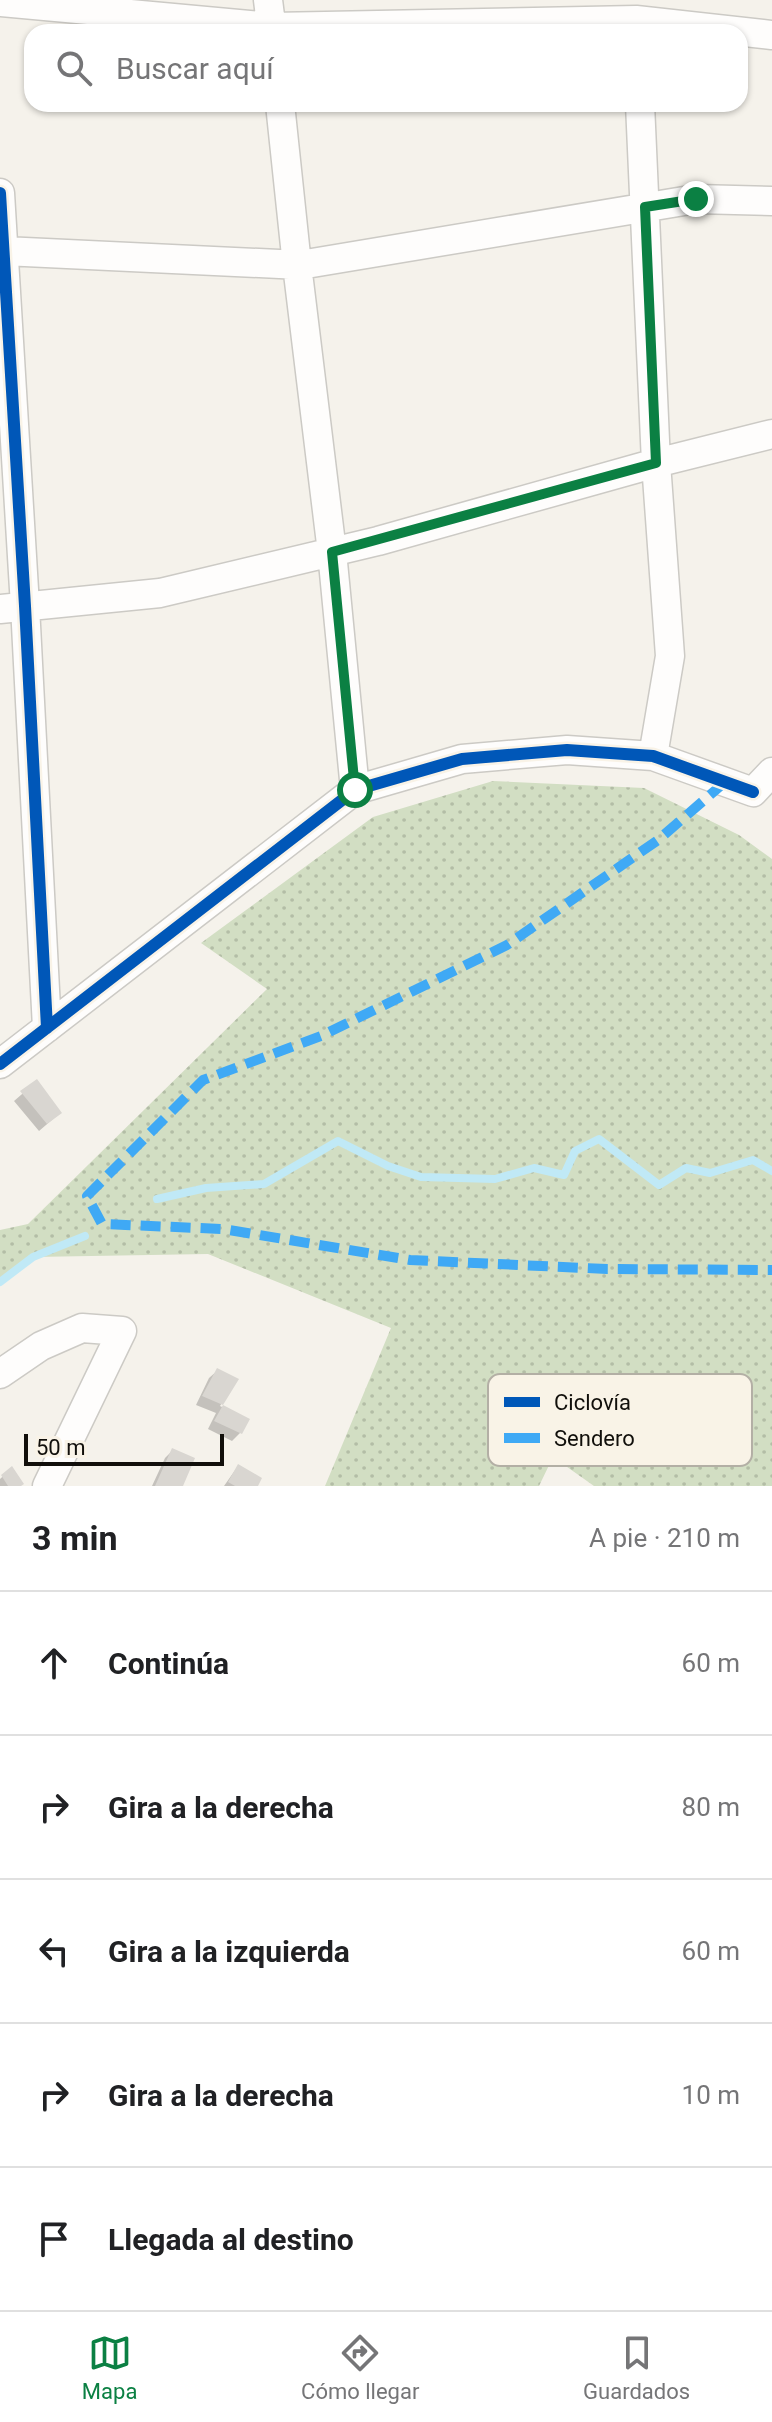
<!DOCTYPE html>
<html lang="es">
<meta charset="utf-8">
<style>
body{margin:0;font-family:Roboto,sans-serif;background:#f2f2f2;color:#202124}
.scale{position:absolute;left:24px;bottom:20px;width:200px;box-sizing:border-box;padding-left:8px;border:4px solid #110f0b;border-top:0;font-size:22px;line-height:28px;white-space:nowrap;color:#110f0b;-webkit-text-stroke:6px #f9f3e7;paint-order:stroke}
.stop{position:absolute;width:24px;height:24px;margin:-18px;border:6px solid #0b8043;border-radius:50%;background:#fff}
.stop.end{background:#0b8043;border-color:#fff;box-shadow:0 2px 8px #0008}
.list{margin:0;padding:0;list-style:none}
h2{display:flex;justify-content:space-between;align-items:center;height:104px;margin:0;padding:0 32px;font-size:34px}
h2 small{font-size:26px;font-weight:400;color:#757577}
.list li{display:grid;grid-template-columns:52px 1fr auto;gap:24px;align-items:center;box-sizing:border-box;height:144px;padding:0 32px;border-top:2px solid #e0e0e0}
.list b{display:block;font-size:30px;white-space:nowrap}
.list em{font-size:26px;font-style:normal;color:#757577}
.icon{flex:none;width:44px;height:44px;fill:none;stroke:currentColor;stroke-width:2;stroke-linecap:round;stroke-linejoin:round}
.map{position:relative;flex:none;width:772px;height:1486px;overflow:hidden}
.search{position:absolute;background:#fff;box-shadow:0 2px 6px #0004;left:24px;right:24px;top:24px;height:88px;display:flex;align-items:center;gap:20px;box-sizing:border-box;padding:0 28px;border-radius:24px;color:#757577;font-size:30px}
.sheet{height:824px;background:#fff}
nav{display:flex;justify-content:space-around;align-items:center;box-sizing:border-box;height:112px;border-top:2px solid #e0e0e0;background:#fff;font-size:22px;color:#757577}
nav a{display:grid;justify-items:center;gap:4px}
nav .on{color:#0b8043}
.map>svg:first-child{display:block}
.grass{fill:url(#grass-dots)}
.shadow{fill:#0003}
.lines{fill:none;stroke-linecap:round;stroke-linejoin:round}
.stream{stroke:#c0e9f6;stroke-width:8}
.building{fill:#d9d6d1}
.minor-casing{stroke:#cccac5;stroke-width:31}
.minor{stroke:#fefdfc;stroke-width:28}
.quiet{stroke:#3fa9f5;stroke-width:10;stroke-dasharray:20 10;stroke-linecap:butt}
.cycleway-casing{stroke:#f9f3e7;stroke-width:17}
.cycleway{stroke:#0057b8;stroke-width:12}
.route{stroke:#0b8043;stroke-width:10}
.key{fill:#f9f3e7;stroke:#b3afa5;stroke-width:2}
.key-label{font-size:22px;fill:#110f0b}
</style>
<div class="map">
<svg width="772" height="1486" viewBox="0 0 772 1486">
<defs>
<pattern id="grass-dots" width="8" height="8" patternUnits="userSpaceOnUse" patternTransform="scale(2)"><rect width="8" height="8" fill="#d2dec3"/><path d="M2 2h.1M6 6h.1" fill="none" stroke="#b3bda6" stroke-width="1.8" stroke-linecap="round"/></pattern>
</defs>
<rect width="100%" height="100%" fill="#f5f2eb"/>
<path class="grass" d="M493 781 644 788 739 835 772 859V1486H594L553 1457 539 1486H325L391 1328 208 1254 33 1257 0 1282V1230L28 1224 267 989 201 943 373 817Z"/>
<path class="shadow" d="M36 1082 60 1113 39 1131 14 1101Z
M217 1371 236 1380 220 1406 247 1419 240 1433 232 1441 208 1429 216 1413 196 1405 209 1378Z
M173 1450 181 1486H152L165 1458Z
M238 1466 256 1486H224Z
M11 1469 19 1486H0V1479Z"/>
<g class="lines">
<path class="stream" d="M157 1199 206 1188 264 1184 338 1141 388 1166 421 1177 495 1179 534 1168 564 1175 575 1151 599 1139 659 1185 686 1168 710 1173 753 1160 772 1171
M0 1282 33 1257 85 1236"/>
</g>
<path class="building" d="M37 1079 62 1113 47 1124 20 1091Z
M217 1368 239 1379 223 1405 202 1396Z
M223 1405 250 1419 242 1434 214 1421Z
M172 1448 195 1458 183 1486H155Z
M238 1464 262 1478 258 1486H235L228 1482Z
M12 1466 24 1484 21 1486H8L1 1475Z"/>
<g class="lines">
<g class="minor-casing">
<path id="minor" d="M268 0 272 32
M0 2 272 27 636 20 772 35
M280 104 297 265 332 552 355 790
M640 104 656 463 670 656 653 756
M0 193 25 606 47 1028
M4 251 300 265 696 199 772 201
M0 609 160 593 378 541 656 463 772 434
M0 1064 355 790 462 759 567 750 653 756 753 792 772 772
M0 1374 41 1346 82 1328 122 1331 47 1486"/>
</g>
<use href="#minor" class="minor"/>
<path class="quiet" d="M725 782 658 840 507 945 321 1036 203 1080 87 1196 102 1224 223 1229 410 1260 607 1269 772 1270"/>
<g class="cycleway-casing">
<path id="cycleway" d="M0 193 25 606 47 1028
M0 1064 355 790 462 759 567 750 653 756 753 792"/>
</g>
<use href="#cycleway" class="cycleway"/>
</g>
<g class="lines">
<path class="route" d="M355 790 332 552 656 463 645 207 696 199"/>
</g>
<rect x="488" y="1374" width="264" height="92" rx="12" class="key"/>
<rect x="504" y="1397" width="36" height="10" fill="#0057b8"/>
<rect x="504" y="1433" width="36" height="10" fill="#3fa9f5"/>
<g class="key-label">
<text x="554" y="1410">Ciclovía</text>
<text x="554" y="1446">Sendero</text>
</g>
</svg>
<div class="scale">50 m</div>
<div class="stop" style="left:355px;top:790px"></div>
<div class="stop end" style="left:696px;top:199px"></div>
<div class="search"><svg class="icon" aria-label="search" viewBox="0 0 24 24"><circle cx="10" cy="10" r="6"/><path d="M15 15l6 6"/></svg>Buscar aquí</div>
</div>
<section class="sheet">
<h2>3 min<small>A pie · 210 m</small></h2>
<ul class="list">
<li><svg class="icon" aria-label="ahead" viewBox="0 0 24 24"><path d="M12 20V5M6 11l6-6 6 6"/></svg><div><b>Continúa</b></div><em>60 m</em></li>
<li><svg class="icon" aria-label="right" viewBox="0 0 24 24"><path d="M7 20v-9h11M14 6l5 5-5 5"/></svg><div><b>Gira a la derecha</b></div><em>80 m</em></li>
<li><svg class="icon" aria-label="left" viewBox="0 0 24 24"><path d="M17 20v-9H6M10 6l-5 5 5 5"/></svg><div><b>Gira a la izquierda</b></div><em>60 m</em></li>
<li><svg class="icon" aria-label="right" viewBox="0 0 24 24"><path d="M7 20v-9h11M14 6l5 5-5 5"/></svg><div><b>Gira a la derecha</b></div><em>10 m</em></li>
<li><svg class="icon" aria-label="arrive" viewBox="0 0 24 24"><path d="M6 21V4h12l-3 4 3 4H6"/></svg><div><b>Llegada al destino</b></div></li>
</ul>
</section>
<nav>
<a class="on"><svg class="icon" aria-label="map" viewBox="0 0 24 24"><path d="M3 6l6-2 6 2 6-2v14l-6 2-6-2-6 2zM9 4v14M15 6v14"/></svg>Mapa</a>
<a><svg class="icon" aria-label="directions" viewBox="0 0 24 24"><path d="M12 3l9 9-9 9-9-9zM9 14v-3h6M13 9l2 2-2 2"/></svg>Cómo llegar</a>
<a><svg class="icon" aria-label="saved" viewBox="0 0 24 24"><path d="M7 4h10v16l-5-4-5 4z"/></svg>Guardados</a>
</nav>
